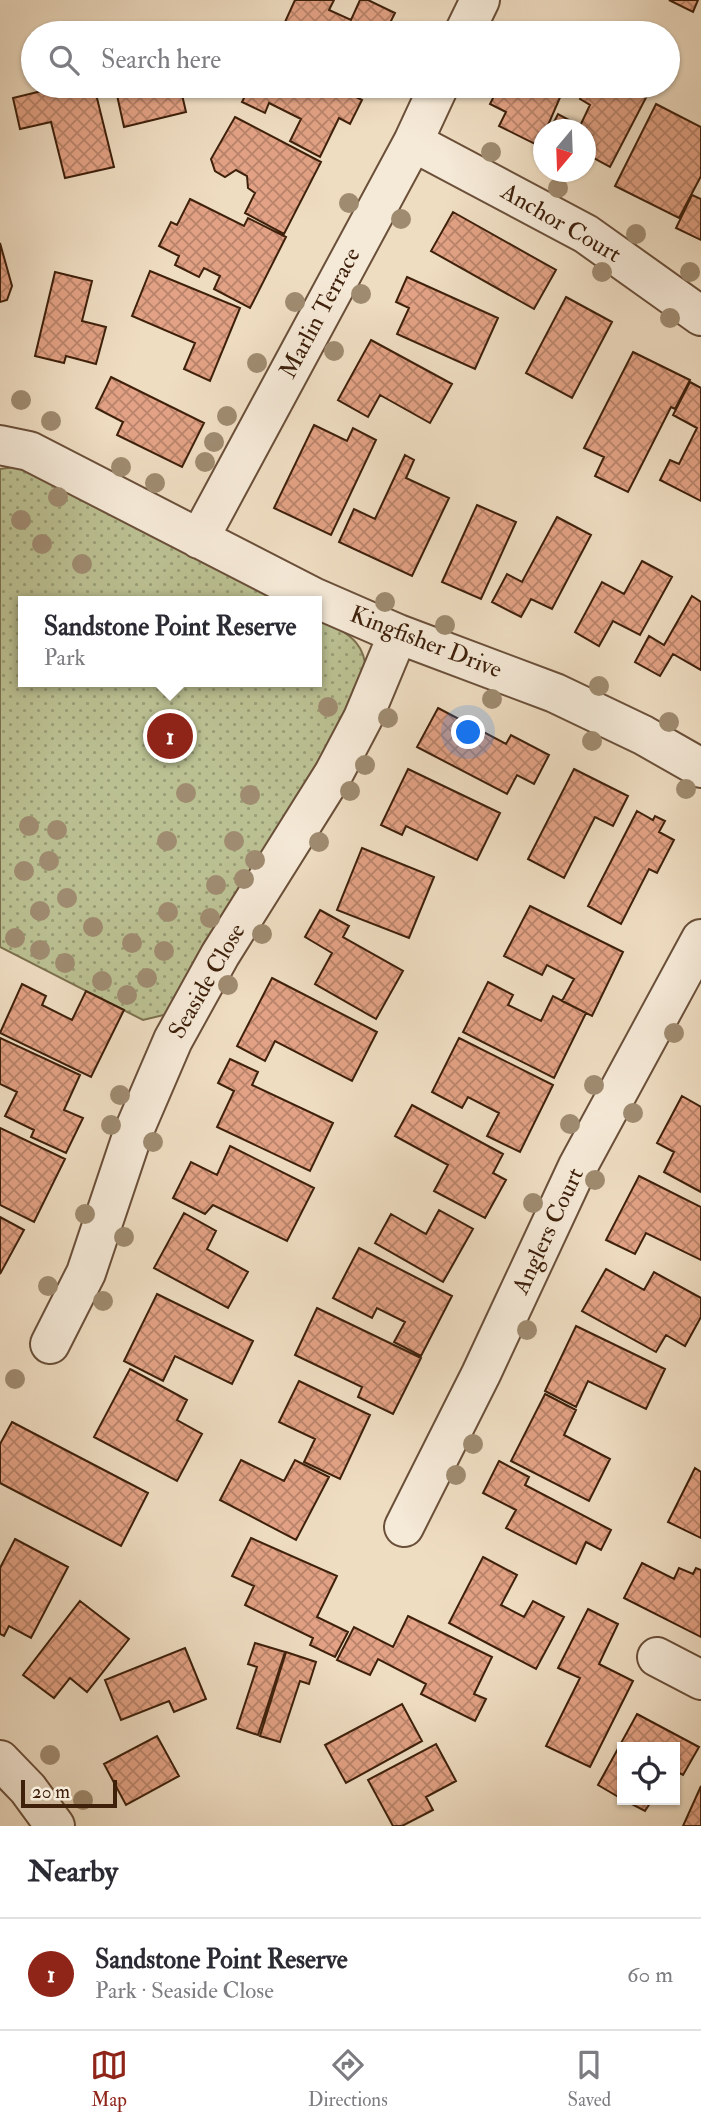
<!DOCTYPE html>
<meta charset="utf-8">
<style>
body{margin:0;font-family:"IM FELL Double Pica",serif;background:#f2f2f3;color:#2b2b33}
.controls{position:absolute;right:21px;bottom:21px;display:grid;overflow:hidden;border-radius:0px;box-shadow:0 2px 5px #0004}
.controls button{width:63px;height:63px;display:grid;place-items:center;padding:0;border:0;border-bottom:2px solid #e1e1e2;background:#fff;color:#2b2b33;font:35px sans-serif}
.compass{position:absolute;left:533px;top:119px;width:63px;height:63px;border-radius:50%;background:#fff;box-shadow:0 2px 5px #0004;rotate:199deg}
.scale{position:absolute;left:21px;bottom:18px;width:96px;box-sizing:border-box;padding-left:7px;border:4px solid #3e200b;border-top:0;font-size:19px;line-height:24px;white-space:nowrap;color:#3e200b;-webkit-text-stroke:5px #f5e9d7;paint-order:stroke}
.you{position:absolute;left:469px;top:733px;width:24px;height:24px;margin:-18px;border:5px solid #fff;border-radius:50%;background:#1a73e8;box-shadow:0 0 0 10px #1a73e833}
.badge{display:grid;place-items:center;width:46px;height:46px;border-radius:50%;background:#8f2418;color:#fff;font-size:23px;font-weight:700}
.pin{position:absolute;translate:-50% -50%;border:4px solid #fff;box-shadow:0 2px 7px #0006}
.popup{position:absolute;left:18px;top:596px;width:304px;height:91px;box-sizing:border-box;display:grid;place-content:center;border-radius:0px;background:#fff;filter:drop-shadow(0 2px 5px #0005);font-size:23px;white-space:nowrap;color:#7c7c81}
.popup b{font-size:26px;color:#2b2b33}
.popup::after{content:'';position:absolute;left:50%;top:100%;margin-left:-14px;border:14px solid transparent;border-top-color:#fff}
.list{margin:0;padding:0;list-style:none}
h2{display:flex;justify-content:space-between;align-items:center;height:91px;margin:0;padding:0 28px;font-size:30px}
h2 small{font-size:23px;font-weight:400;color:#7c7c81}
.list li{display:grid;grid-template-columns:46px 1fr auto;gap:21px;align-items:center;box-sizing:border-box;height:112px;padding:0 28px;border-top:2px solid #e1e1e2}
.list b{display:block;font-size:26px;white-space:nowrap}
.list p{margin:0;font-size:23px;white-space:nowrap;color:#7c7c81}
.list em{font-size:23px;font-style:normal;color:#7c7c81}
.icon{flex:none;width:38px;height:38px;fill:none;stroke:currentColor;stroke-width:2;stroke-linecap:round;stroke-linejoin:round}
.map{position:relative;flex:none;width:701px;height:1826px;overflow:hidden}
.search{position:absolute;background:#fff;box-shadow:0 2px 5px #0004;left:21px;right:21px;top:21px;height:77px;display:flex;align-items:center;gap:18px;box-sizing:border-box;padding:0 24px;border-radius:38px;color:#7c7c81;font-size:26px}
.sheet{height:203px;background:#fff}
nav{display:flex;justify-content:space-around;align-items:center;box-sizing:border-box;height:98px;border-top:2px solid #e1e1e2;background:#fff;font-size:19px;color:#7c7c81}
nav a{display:grid;justify-items:center;gap:4px}
nav .on{color:#8f2418}
.map>svg:first-child{display:block}
.park{fill:url(#park-dots);stroke:#7c704e;stroke-width:2}
.building{fill:url(#building-cross-hatch);stroke:#3e200b;stroke-width:2}
.lines{fill:none;stroke-linecap:round;stroke-linejoin:round}
.minor-casing{stroke:#6a4f39;stroke-width:42}
.minor{stroke:#f5e9d7;stroke-width:38}
.tree{fill:#9f8b70}
.labels{text-anchor:middle;dominant-baseline:central;stroke-width:5;stroke-linejoin:round;paint-order:stroke}
.street-label{font-size:24px;fill:#3e200b;stroke:#f5e9d7}
</style>
<div class="map">
<svg width="701" height="1826" viewBox="0 0 701 1826">
<defs>
<pattern id="park-dots" width="8" height="8" patternUnits="userSpaceOnUse" patternTransform="scale(1.75)"><rect width="8" height="8" fill="#bbc092"/><path d="M2 2h.1M6 6h.1" fill="none" stroke="#999c75" stroke-width="1.8" stroke-linecap="round"/></pattern>
<pattern id="building-cross-hatch" width="8" height="8" patternUnits="userSpaceOnUse" patternTransform="scale(1.75)"><rect width="8" height="8" fill="#e3a285"/><path d="M0 0l8 8M0 8l8-8" fill="none" stroke="#b9846b"/></pattern>
</defs>
<rect width="100%" height="100%" fill="#efddc2"/>
<filter id="stains"><feTurbulence type="fractalNoise" baseFrequency=".00286" numOctaves="4"/><feColorMatrix values="0 0 0 0 .2 0 0 0 0 .09 0 0 0 0 .02 0 0 0 .5 -.17"/></filter>
<radialGradient id="worn" r=".72"><stop offset=".6" stop-color="#630" stop-opacity="0"/><stop offset="1" stop-color="#630" stop-opacity=".3"/></radialGradient>
<path class="park" d="M14 467 25 470 284 601H23V682H317V617C350 634 372 645 364 686L172 1013 143 1020 0 947V469Z"/>
<path class="building" d="M295 0H334L329 10 351 20 360 0H368L395 13 385 33H280Z
M669 0H698L693 12Z
M62 86H94L114 167 65 178 51 122 20 129 13 98Z
M115 86H180L186 112 124 127Z
M250 86H335L362 100 350 124 339 118 320 157 290 141 301 119 269 103 265 113 242 102Z
M499 86H565L539 146 499 126 506 112 490 104Z
M587 86H652L610 167 586 154V130H550L558 114 580 126 590 105 580 99Z
M656 104 701 127V176L679 218 615 186Z
M235 117 321 162 284 234 245 213 255 193 248 188 247 176 236 170 225 177 215 171 211 159Z
M692 195 701 199V240L676 228Z
M190 199 244 226 248 218 286 237 250 308 214 289 220 276 204 268 199 277 175 265 179 256 159 246 171 222 177 225Z
M453 212 556 270 534 309 431 251Z
M0 243 12 286 7 300 0 302Z
M150 271 240 308 210 381 184 369 195 343 132 316Z
M55 272 92 281 82 321 106 327 96 364 66 356 64 363 35 356Z
M407 277 498 318 475 369 397 334 409 308 396 302Z
M566 297 612 322 572 398 526 373Z
M371 340 452 384 430 423 380 395 368 417 338 400Z
M633 352 690 380 675 409 671 407 628 492 595 476 604 457 584 448Z
M111 377 204 423 182 467 117 435 123 422 96 408Z
M690 382 701 388V501L660 480 670 460 679 464 697 428 673 415Z
M314 425 347 441 353 428 376 440 331 535 274 508Z
M405 455 414 460 406 478 449 498 412 576 339 542 354 509 375 519Z
M477 505 516 522 481 599 442 582Z
M557 517 591 535 552 609 531 599 521 617 492 602 507 574 522 582Z
M642 561 672 577 640 635 613 621 599 646 575 632 602 582 624 594Z
M692 596 701 602V670L673 654 660 676 635 662 649 636 664 645Z
M438 708 506 744 511 735 549 755 534 784 517 775 507 794 417 747Z
M408 769 500 813 477 860 406 826 402 835 381 825Z
M574 769 628 796 613 826 595 817 564 878 528 859Z
M637 811 653 820 655 816 665 821 659 832 674 840 657 873 649 869 621 924 588 906Z
M362 848 434 877 409 938 337 910Z
M530 906 623 952 592 1016 562 1001 574 979 547 965 542 975 504 956Z
M320 910 349 926 343 937 403 971 376 1019 315 984 332 953 305 937Z
M272 978 377 1032 352 1081 275 1041 265 1061 237 1046Z
M488 982 513 995 508 1005 541 1021 553 996 586 1013 554 1078 463 1032Z
M22 984 46 996 42 1005 72 1020 86 991 124 1010 91 1077 0 1033Z
M0 1038 80 1075 64 1110 83 1118 66 1153 31 1137 34 1130 5 1116 17 1092 0 1084Z
M459 1038 553 1085 520 1152 487 1136 499 1113 468 1097 462 1108 432 1092Z
M230 1059 258 1072 252 1085 333 1123 310 1171 217 1127 234 1091 218 1083Z
M682 1096 701 1107V1192L664 1172 674 1152 657 1143Z
M412 1105 503 1154 493 1173 506 1180 485 1218 434 1191 448 1165 395 1136Z
M0 1128 65 1159 34 1222 0 1205Z
M230 1146 314 1188 287 1241 213 1205 205 1214 173 1198 191 1162 217 1175Z
M639 1176 701 1207V1260L646 1233 635 1254 606 1240Z
M439 1210 473 1229 443 1282 375 1243 391 1214 426 1234Z
M184 1213 216 1231 207 1249 248 1272 228 1308 154 1268Z
M0 1217 24 1230 0 1274Z
M359 1248 452 1296 421 1356 394 1342 405 1322 377 1308 372 1318 333 1298Z
M606 1269 644 1290 654 1272 701 1298V1317L685 1346 666 1335 656 1352 582 1311Z
M157 1294 253 1341 232 1384 175 1356 163 1381 124 1361Z
M317 1308 421 1358 393 1414 358 1397 362 1387 295 1355Z
M576 1326 665 1369 646 1409 588 1381 576 1407 545 1391Z
M130 1369 187 1400 177 1420 202 1434 177 1481 94 1437Z
M299 1381 370 1415 340 1479 304 1462 315 1439 279 1422Z
M545 1394 576 1410 564 1435 610 1459 589 1501 511 1461Z
M12 1422 148 1493 121 1546 0 1483V1444Z
M241 1460 284 1481 295 1460 329 1477 296 1540 220 1500Z
M499 1461 529 1477 525 1485 611 1530 601 1550 586 1542 576 1564 506 1528 516 1510 483 1493Z
M695 1468 701 1472V1538L668 1522Z
M251 1538 337 1576 317 1617 348 1632 335 1657 310 1645 313 1638 245 1605 254 1586 232 1576Z
M15 1539 68 1567 31 1638 9 1626 4 1636 0 1634V1568Z
M483 1557 517 1575 501 1605 524 1617 533 1601 564 1617 536 1669 449 1623Z
M642 1563 674 1579 679 1568 693 1574 696 1568 701 1570V1637L624 1598Z
M80 1601 129 1639 87 1692 70 1678 54 1698 23 1675Z
M588 1609 618 1624 599 1664 633 1681 590 1767 546 1746 580 1678 558 1668Z
M408 1616 492 1657 474 1694 486 1699 475 1721 421 1694 426 1684 378 1659 370 1675 337 1660 354 1627 393 1647Z
M255 1643 285 1652 258 1735 237 1728 257 1667 248 1664Z
M185 1648 206 1699 174 1712 169 1701 121 1720 105 1680Z
M286 1652 316 1662 309 1684 300 1681 280 1742 260 1736Z
M402 1704 422 1741 346 1783 325 1745Z
M637 1714 699 1747 683 1775 675 1771V1747H622V1799L598 1785Z
M157 1736 179 1776 126 1805 104 1764Z
M436 1744 456 1781 426 1797 433 1810 402 1826H393L368 1780Z
M701 1786V1826H683Z
M624 1800H652L645 1811Z"/>
<g class="lines">
<g class="minor-casing">
<path id="minor" d="M464 33 480 0
M413 142 586 234 701 316
M0 445 29 451 313 597 398 634 555 693 643 735 701 768
M199 539 413 142 439 86
M50 1344 86 1273 133 1133 173 1040 220 955 334 773 363 718 398 634
M404 1527 481 1374 578 1166 701 939
M657 1657 701 1680
M0 1760 28 1789 55 1826"/>
</g>
<use href="#minor" class="minor"/>
</g>
<g class="tree">
<circle cx="491" cy="152" r="10"/>
<circle cx="558" cy="188" r="10"/>
<circle cx="349" cy="203" r="10"/>
<circle cx="401" cy="219" r="10"/>
<circle cx="636" cy="234" r="10"/>
<circle cx="602" cy="272" r="10"/>
<circle cx="690" cy="272" r="10"/>
<circle cx="361" cy="294" r="10"/>
<circle cx="295" cy="302" r="10"/>
<circle cx="670" cy="318" r="10"/>
<circle cx="334" cy="351" r="10"/>
<circle cx="257" cy="363" r="10"/>
<circle cx="21" cy="400" r="10"/>
<circle cx="227" cy="416" r="10"/>
<circle cx="51" cy="421" r="10"/>
<circle cx="214" cy="442" r="10"/>
<circle cx="205" cy="462" r="10"/>
<circle cx="121" cy="467" r="10"/>
<circle cx="155" cy="483" r="10"/>
<circle cx="58" cy="497" r="10"/>
<circle cx="21" cy="520" r="10"/>
<circle cx="42" cy="544" r="10"/>
<circle cx="82" cy="564" r="10"/>
<circle cx="385" cy="602" r="10"/>
<circle cx="445" cy="625" r="10"/>
<circle cx="599" cy="686" r="10"/>
<circle cx="492" cy="699" r="10"/>
<circle cx="328" cy="707" r="10"/>
<circle cx="388" cy="718" r="10"/>
<circle cx="669" cy="722" r="10"/>
<circle cx="592" cy="741" r="10"/>
<circle cx="365" cy="765" r="10"/>
<circle cx="686" cy="789" r="10"/>
<circle cx="350" cy="791" r="10"/>
<circle cx="186" cy="793" r="10"/>
<circle cx="250" cy="795" r="10"/>
<circle cx="29" cy="826" r="10"/>
<circle cx="57" cy="830" r="10"/>
<circle cx="167" cy="841" r="10"/>
<circle cx="234" cy="841" r="10"/>
<circle cx="319" cy="842" r="10"/>
<circle cx="255" cy="860" r="10"/>
<circle cx="49" cy="861" r="10"/>
<circle cx="24" cy="871" r="10"/>
<circle cx="244" cy="879" r="10"/>
<circle cx="216" cy="885" r="10"/>
<circle cx="67" cy="898" r="10"/>
<circle cx="40" cy="911" r="10"/>
<circle cx="168" cy="912" r="10"/>
<circle cx="210" cy="918" r="10"/>
<circle cx="93" cy="927" r="10"/>
<circle cx="262" cy="934" r="10"/>
<circle cx="15" cy="938" r="10"/>
<circle cx="132" cy="943" r="10"/>
<circle cx="40" cy="950" r="10"/>
<circle cx="164" cy="951" r="10"/>
<circle cx="65" cy="963" r="10"/>
<circle cx="147" cy="978" r="10"/>
<circle cx="102" cy="981" r="10"/>
<circle cx="228" cy="985" r="10"/>
<circle cx="127" cy="995" r="10"/>
<circle cx="674" cy="1033" r="10"/>
<circle cx="594" cy="1085" r="10"/>
<circle cx="120" cy="1095" r="10"/>
<circle cx="633" cy="1113" r="10"/>
<circle cx="570" cy="1124" r="10"/>
<circle cx="111" cy="1125" r="10"/>
<circle cx="153" cy="1142" r="10"/>
<circle cx="595" cy="1180" r="10"/>
<circle cx="533" cy="1203" r="10"/>
<circle cx="85" cy="1214" r="10"/>
<circle cx="124" cy="1237" r="10"/>
<circle cx="48" cy="1286" r="10"/>
<circle cx="103" cy="1301" r="10"/>
<circle cx="527" cy="1330" r="10"/>
<circle cx="15" cy="1379" r="10"/>
<circle cx="473" cy="1444" r="10"/>
<circle cx="456" cy="1475" r="10"/>
<circle cx="50" cy="1755" r="10"/>
<circle cx="83" cy="1800" r="10"/>
</g>
<g class="labels">
<g class="street-label">
<text transform="translate(561 223) rotate(30)">Anchor Court</text>
<text transform="translate(320 313) rotate(-62)">Marlin Terrace</text>
<text transform="translate(426 642) rotate(21)">Kingfisher Drive</text>
<text transform="translate(207 981) rotate(-60)">Seaside Close</text>
<text transform="translate(548 1231) rotate(-65)">Anglers Court</text>
</g>
</g>
<rect width="100%" height="100%" filter="url(#stains)"/>
<rect width="100%" height="100%" fill="url(#worn)"/>
</svg>
<div class="controls">
<button><svg class="icon" aria-label="locate" viewBox="0 0 24 24"><circle cx="12" cy="12" r="6"/><path d="M12 2v4M12 18v4M2 12h4M18 12h4"/></svg></button>
</div>
<svg class="compass" viewBox="-18 -18 36 36"><path d="M0-13l5 13h-10z" fill="#e53935"/><path d="M0 13l5-13h-10z" fill="#7c7c81"/></svg>
<div class="scale">20 m</div>
<div class="you"></div>
<div class="pin badge" style="left:170px;top:736px">1</div>
<div class="popup"><b>Sandstone Point Reserve</b>Park</div>
<div class="search"><svg class="icon" aria-label="search" viewBox="0 0 24 24"><circle cx="10" cy="10" r="6"/><path d="M15 15l6 6"/></svg>Search here</div>
</div>
<section class="sheet">
<h2>Nearby<small></small></h2>
<ul class="list">
<li><span class="badge">1</span><div><b>Sandstone Point Reserve</b><p>Park · Seaside Close</p></div><em>60 m</em></li>
</ul>
</section>
<nav>
<a class="on"><svg class="icon" aria-label="map" viewBox="0 0 24 24"><path d="M3 6l6-2 6 2 6-2v14l-6 2-6-2-6 2zM9 4v14M15 6v14"/></svg>Map</a>
<a><svg class="icon" aria-label="directions" viewBox="0 0 24 24"><path d="M12 3l9 9-9 9-9-9zM9 14v-3h6M13 9l2 2-2 2"/></svg>Directions</a>
<a><svg class="icon" aria-label="saved" viewBox="0 0 24 24"><path d="M7 4h10v16l-5-4-5 4z"/></svg>Saved</a>
</nav>
